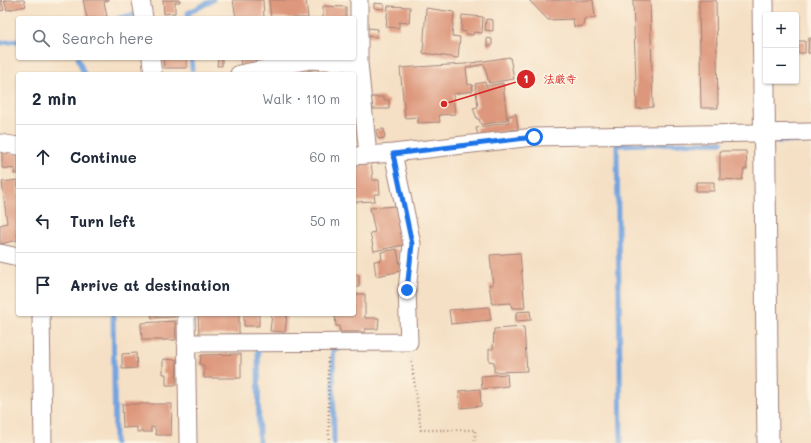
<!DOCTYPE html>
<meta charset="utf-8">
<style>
body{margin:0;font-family:Mali,"Klee One",sans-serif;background:#f2f2f3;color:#1f2937}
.controls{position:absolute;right:12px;top:12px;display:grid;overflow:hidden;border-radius:4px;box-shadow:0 1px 3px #0004}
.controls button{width:36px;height:36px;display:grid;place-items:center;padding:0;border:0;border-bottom:1px solid #e0e1e3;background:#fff;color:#1f2937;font:20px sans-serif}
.stop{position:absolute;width:12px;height:12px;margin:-9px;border:3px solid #1a73e8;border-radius:50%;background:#fff}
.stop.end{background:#1a73e8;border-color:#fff;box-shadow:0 1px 4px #0008}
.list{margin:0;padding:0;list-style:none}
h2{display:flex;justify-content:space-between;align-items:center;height:52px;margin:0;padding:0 16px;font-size:17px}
h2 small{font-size:13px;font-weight:400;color:#747a83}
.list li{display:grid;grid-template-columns:26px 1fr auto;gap:12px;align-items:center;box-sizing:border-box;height:64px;padding:0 16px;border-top:1px solid #e0e1e3}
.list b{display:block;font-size:15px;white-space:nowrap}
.list em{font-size:13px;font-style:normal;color:#747a83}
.icon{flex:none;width:22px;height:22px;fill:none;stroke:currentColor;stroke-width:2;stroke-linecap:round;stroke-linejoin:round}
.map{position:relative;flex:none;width:811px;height:443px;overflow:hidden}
.search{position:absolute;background:#fff;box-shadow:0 1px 3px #0004;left:16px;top:16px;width:340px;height:44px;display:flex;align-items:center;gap:10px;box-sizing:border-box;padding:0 14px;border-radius:4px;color:#747a83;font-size:15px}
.panel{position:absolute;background:#fff;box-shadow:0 1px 3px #0004;left:16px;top:72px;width:340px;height:244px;border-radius:4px}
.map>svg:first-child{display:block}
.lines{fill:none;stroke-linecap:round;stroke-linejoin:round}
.stream{stroke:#74a4de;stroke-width:5}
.building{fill:#dd977b}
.minor-casing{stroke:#a08078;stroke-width:19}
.tertiary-casing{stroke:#a08078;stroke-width:23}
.path{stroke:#a08078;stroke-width:2.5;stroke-dasharray:1 3;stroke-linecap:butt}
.minor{stroke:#fff;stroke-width:17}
.tertiary{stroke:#fff;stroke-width:21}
.route{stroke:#1a73e8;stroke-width:5}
.leader{fill:none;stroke:#d62828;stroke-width:1.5}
.callout-dot{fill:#d62828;stroke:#fcf5e5;stroke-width:1.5}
.mark-label{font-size:12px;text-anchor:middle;font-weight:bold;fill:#fff}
.callout-label{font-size:11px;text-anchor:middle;font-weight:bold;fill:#d62828;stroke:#fcf5e5;stroke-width:3;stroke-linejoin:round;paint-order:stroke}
</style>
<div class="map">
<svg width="811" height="443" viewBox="0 0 811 443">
<rect width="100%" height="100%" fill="#fcf5e5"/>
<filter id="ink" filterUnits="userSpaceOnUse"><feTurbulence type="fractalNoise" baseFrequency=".025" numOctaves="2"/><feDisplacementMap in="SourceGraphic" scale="8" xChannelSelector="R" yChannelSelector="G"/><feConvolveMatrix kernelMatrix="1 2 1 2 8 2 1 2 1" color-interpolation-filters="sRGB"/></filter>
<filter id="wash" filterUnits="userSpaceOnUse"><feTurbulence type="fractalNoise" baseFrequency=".012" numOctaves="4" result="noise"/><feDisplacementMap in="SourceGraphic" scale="16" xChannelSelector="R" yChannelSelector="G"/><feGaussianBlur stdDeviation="0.9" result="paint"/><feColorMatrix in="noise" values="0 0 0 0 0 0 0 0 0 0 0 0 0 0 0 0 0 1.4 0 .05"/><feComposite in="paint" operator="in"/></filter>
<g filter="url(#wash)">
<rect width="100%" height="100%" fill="#f5e0c5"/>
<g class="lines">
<path class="stream" d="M119 18 137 14
M189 18 188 13 213 0
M0 43 18 41
M78 58 84 74
M191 58 192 69
M774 141H811
M113 314 115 443
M258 349 259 443
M334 443 333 349H339
M621 443 617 145 722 142"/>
</g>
<g id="blocks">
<path class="building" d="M0 0H1L4 10 0 11Z
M4 0H24L26 6 7 10Z
M83 0H109L104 2 107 16 98 18H87Z
M163 0H180V2H175V13L164 14Z
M233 0H263L264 18H236Z
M269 0H306L308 18H271Z
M529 0H593L595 18 584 19 583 26 574 27 573 19 548 20Z
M633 0H650L653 107 637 109Z
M699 0H716L718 108H701Z
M374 3 384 4V9L374 8Z
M323 6 346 7V18H323Z
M388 6 410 7 409 23 399 22V28L386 27Z
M426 8 454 12 452 36 460 37 458 58 423 53Z
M462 15 483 17 482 33 474 32 473 35 466 34V32L461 31Z
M486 19 493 20V31L485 30Z
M368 28 378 29 377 37 367 36Z
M487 38 492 39V46H487Z
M809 38H811V53H808Z
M796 41H805V53H796Z
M510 57 514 79 489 83 484 64 466 68 468 85 472 84 473 91 453 94 455 114 439 115 440 122 418 123V117L405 118 400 68 465 64Z
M163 58H187V68H164Z
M218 58H222V66H217Z
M242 58H268V62L241 65 240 59Z
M318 68 320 74H299Z
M485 82 486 86 503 83 507 120 481 125 479 119H477L473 108 478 107 475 84Z
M371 97H384V100H389V109H373Z
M516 114 518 129 478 135 476 128 509 122 508 116Z
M384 129 385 138 378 139 376 130Z
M720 151H746L747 169H744L742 180 720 179Z
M2 152 18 153V174H14L15 169 2 168Z
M371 162 373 180H379L380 194H374L375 201 354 202V164Z
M18 180V240L0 244V225L7 223 2 182Z
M696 182H714V191H696Z
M396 206 404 245 374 251 370 233 375 232 370 208Z
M397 249 401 271 376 276 374 261 382 260 381 252Z
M520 253 525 308H512L511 303 492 304 489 284 493 285 490 255Z
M354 275H359V287H354Z
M354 294H365V318H379L378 329H365V332H340L339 326H336L335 315 354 314Z
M489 307 491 320 451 324 449 310Z
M530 311 531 320 516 321V312Z
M151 314H175V317L152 318Z
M198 314H239V334L199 335Z
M244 314H259V326H244Z
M272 314H287L285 332 270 331Z
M175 321 176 340H142L141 323Z
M524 327 527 371 494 372V362L489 361V349H493L494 329Z
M136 353 137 368 122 369V354Z
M241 354V378H204V365H200L201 355Z
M163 359 177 360 176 385H166V374H163Z
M507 374 508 386 482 389 481 376Z
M480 389 481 406 460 408 459 391Z
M122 404H172L171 435H156L155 428 151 427V432H137V427L123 428Z"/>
</g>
</g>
<g filter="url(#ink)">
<use href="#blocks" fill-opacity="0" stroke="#a08078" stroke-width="1"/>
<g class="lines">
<g class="minor-casing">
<path id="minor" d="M141 0 144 18
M359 0V63L368 155
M151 58 153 74
M239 74 310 60 359 63
M0 143 18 146
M354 156 393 153 534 137 811 132
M0 253 18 257
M41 314 43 443
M186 314 188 443
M186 343 409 342 407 290 412 244 393 153"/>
</g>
<g class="tertiary-casing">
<path id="tertiary" d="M763 0 768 443"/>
</g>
<path class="path" d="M328 358 329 443
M411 358 421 430H475V443"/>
<use href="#minor" class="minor"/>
<use href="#tertiary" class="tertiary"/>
</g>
</g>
<g class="lines" filter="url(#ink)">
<path class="route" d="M407 290 412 244 393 154 534 137"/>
</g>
<path class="leader" d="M444 104L526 79"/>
<g class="callout-dot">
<circle cx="444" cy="104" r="4"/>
<circle cx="526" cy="79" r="10"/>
</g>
<g class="mark-label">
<text x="526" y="83">1</text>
</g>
<g class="callout-label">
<text x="560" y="83">法厳寺</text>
</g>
</svg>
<div class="controls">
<button>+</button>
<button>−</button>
</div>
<div class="stop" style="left:534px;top:137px"></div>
<div class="stop end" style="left:407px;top:290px"></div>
<div class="search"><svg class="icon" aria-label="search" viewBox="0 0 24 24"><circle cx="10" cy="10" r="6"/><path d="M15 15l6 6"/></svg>Search here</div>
<section class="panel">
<h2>2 min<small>Walk · 110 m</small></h2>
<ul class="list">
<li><svg class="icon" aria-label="ahead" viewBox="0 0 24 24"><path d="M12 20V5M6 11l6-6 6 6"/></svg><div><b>Continue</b></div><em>60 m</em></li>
<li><svg class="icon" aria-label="left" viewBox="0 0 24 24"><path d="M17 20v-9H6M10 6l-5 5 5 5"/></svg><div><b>Turn left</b></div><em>50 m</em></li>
<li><svg class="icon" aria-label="arrive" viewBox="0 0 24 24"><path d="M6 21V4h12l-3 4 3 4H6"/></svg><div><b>Arrive at destination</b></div></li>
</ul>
</section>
</div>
